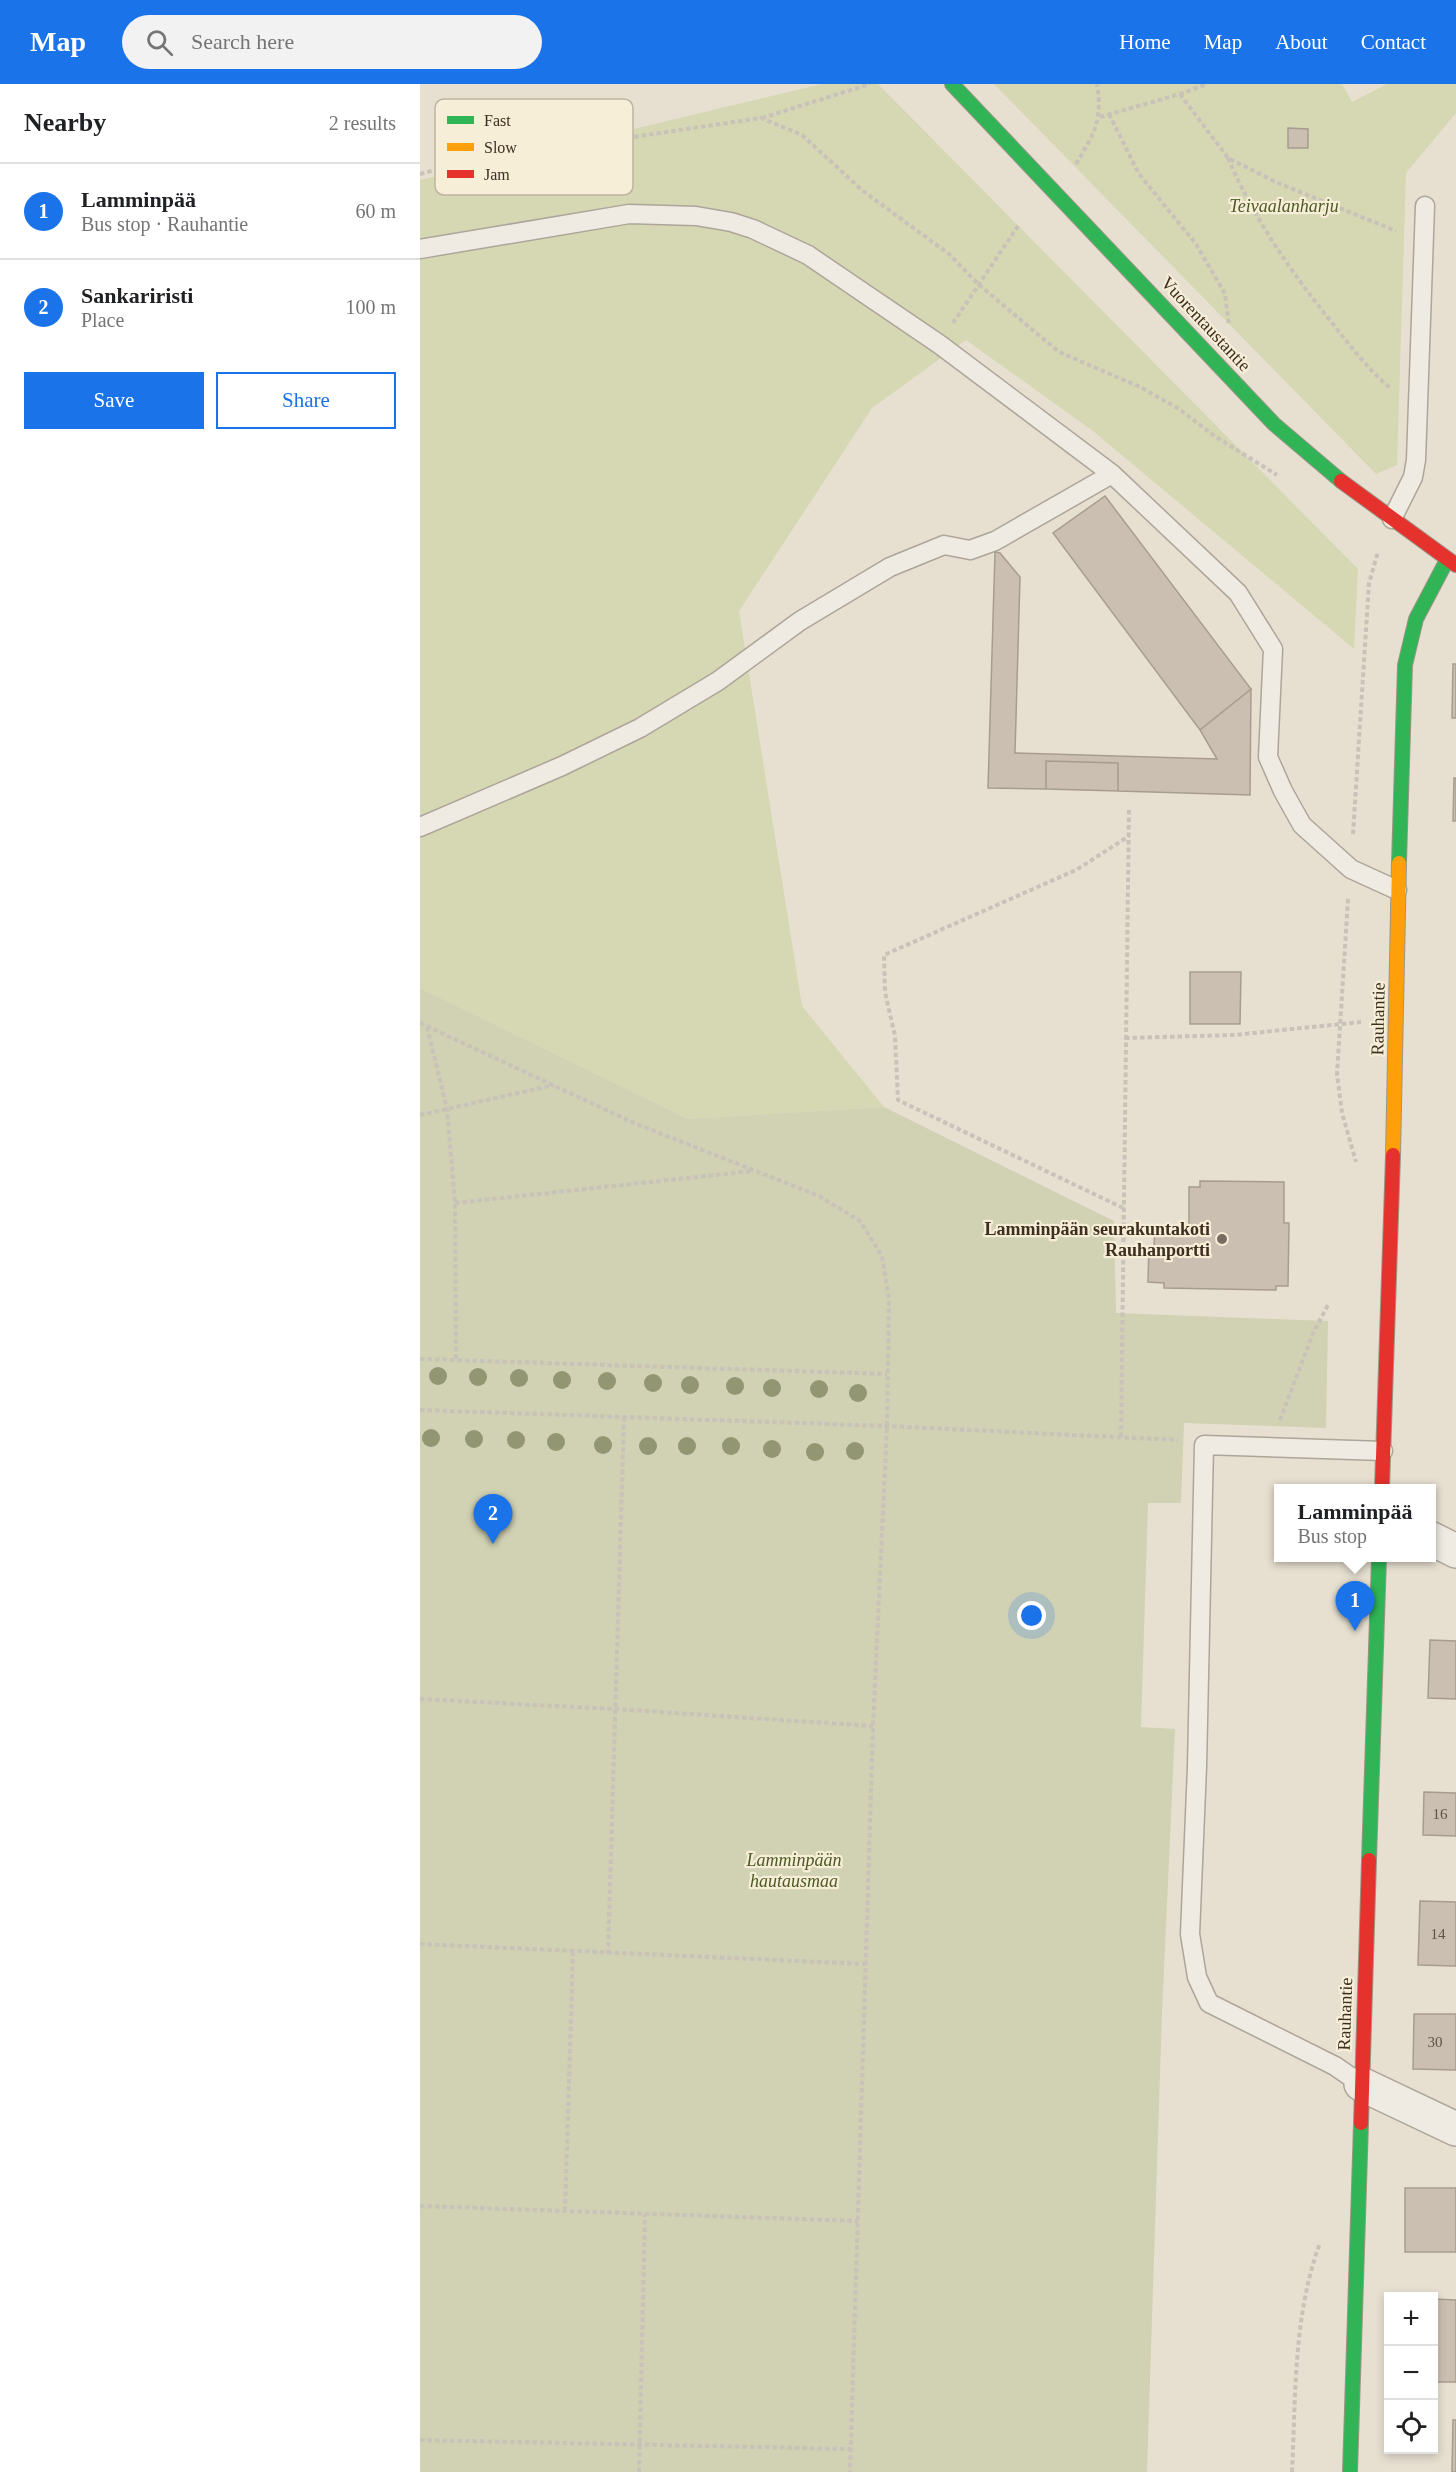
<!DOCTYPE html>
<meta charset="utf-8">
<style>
body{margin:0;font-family:Georgia,serif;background:#f2f2f2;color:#202124}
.controls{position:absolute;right:18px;bottom:18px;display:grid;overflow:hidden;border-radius:0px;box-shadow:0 3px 9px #0003}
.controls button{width:54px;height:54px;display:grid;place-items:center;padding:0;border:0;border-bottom:2px solid #e0e0e0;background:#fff;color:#202124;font:30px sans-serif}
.you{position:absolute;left:612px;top:1532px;width:21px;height:21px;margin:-15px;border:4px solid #fff;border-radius:50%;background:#1a73e8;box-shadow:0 0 0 9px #1a73e833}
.badge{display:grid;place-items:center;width:39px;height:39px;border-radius:50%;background:#1a73e8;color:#fff;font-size:20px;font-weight:700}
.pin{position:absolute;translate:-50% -50px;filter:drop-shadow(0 2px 3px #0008)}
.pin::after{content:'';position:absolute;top:32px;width:21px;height:18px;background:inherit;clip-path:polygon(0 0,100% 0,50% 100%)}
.popup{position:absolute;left:854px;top:1400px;width:162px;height:78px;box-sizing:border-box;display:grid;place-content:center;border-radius:0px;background:#fff;filter:drop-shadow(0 2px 4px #0005);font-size:20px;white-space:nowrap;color:#757577}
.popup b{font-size:22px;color:#202124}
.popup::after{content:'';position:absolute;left:50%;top:100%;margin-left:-12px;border:12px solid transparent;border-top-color:#fff}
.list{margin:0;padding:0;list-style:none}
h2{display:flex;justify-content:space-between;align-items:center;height:78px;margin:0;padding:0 24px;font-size:26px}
h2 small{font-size:20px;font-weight:400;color:#757577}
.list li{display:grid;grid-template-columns:39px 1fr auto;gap:18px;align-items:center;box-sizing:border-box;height:96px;padding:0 24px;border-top:2px solid #e0e0e0}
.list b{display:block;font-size:22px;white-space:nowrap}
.list p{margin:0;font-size:20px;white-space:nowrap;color:#757577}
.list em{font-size:20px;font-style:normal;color:#757577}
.actions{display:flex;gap:12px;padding:18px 24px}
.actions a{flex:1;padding:14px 0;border:2px solid #1a73e8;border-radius:0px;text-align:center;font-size:21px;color:#1a73e8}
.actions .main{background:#1a73e8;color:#fff}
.icon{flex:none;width:33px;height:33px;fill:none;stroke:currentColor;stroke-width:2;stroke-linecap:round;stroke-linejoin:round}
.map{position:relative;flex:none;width:1036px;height:2388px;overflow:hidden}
header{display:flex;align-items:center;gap:36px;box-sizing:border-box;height:84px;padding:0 30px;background:#1a73e8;color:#fff}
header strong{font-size:28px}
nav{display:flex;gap:33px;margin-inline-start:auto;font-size:21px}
.search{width:420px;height:54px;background:#f2f2f2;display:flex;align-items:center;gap:15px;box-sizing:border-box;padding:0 21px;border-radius:33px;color:#757577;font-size:22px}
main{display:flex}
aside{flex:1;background:#fff}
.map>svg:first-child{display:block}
.green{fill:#d6d7b3}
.cemetery{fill:#d1d1b3}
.building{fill:#cbbfb2;stroke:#a89c90;stroke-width:1.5}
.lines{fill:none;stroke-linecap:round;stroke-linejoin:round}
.lane-casing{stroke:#ada599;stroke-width:21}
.street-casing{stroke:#ada599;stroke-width:36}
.fast-casing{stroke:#9c958a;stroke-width:16}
.slow-casing{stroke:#9c958a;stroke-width:16}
.jam-casing{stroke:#9c958a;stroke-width:16}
.path{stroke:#c8c2b9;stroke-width:4;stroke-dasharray:4.5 3;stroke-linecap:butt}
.lane{stroke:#efebe3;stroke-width:18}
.street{stroke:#efebe3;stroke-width:33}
.fast{stroke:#30b455;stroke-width:14}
.slow{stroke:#ff9f0a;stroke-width:14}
.jam{stroke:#e5322d;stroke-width:14}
.tree{fill:#929673}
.poi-dot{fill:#786c5e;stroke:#f7eed8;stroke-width:2}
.labels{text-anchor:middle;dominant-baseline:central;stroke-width:4.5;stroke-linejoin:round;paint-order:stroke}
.number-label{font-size:15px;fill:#605244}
.park-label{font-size:18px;font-style:italic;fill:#4d5a26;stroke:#f7eed8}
.street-label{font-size:18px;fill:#3d2e20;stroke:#f7eed8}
.poi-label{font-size:18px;font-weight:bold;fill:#3d2e20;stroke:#f7eed8;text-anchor:end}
.key{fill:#f7eed8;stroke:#bfb4a1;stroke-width:1.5}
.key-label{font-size:16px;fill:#3d2e20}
</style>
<header>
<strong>Map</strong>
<div class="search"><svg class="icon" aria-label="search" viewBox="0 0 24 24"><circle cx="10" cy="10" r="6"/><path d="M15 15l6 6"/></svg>Search here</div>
<nav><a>Home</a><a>Map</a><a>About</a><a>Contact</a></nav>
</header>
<main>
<aside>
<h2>Nearby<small>2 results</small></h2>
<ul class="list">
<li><span class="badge">1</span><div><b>Lamminpää</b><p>Bus stop · Rauhantie</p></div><em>60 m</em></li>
<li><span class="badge">2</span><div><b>Sankariristi</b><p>Place</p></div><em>100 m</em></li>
</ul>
<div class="actions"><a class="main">Save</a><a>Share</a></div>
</aside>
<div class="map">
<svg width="1036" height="2388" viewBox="0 0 1036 2388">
<rect width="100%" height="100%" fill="#e7e0d1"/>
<path class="green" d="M402 0H458L938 485 934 565 673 347 546 256 452 324 319 527 382 922 464 1023 268 1035 0 904V96Z
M574 0H922L932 18 967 0H1036V29L986 89 977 381 956 390Z"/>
<path class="cemetery" d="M0 904 268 1035 464 1023 694 1137 696 1229 908 1237 906 1344 764 1339 761 1419H728L721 1643 755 1645 742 1929 727 2388H0Z"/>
<path class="building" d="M868 44 888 45V64H868Z
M685 412 831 605 780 646 633 449Z
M575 468 580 469 600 493 595 669 797 675 780 646 831 605 830 711 698 707V679L626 677V705L568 704Z
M1033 580H1036V634H1032Z
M626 677 698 679V707L626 705Z
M1034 694H1036V737H1033Z
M770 888H821L820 940H770Z
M780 1097 864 1098V1139H869L868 1202H856V1206L744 1204V1199L728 1198 729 1162H734L735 1142 751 1143V1147L769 1148V1103H780Z
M1010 1556 1036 1557V1615L1008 1614Z
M1004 1708 1036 1709V1752L1003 1751Z
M1000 1817 1036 1818V1882L998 1881Z
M994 1930H1036V1986L993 1985Z
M985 2104H1036V2168H985Z
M1014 2215 1036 2216V2298H1014Z
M1033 2336H1036V2388H1032Z"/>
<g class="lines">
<g class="lane-casing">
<path id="lane" d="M0 165 209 130 276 132 311 138 333 145 388 171 519 260 692 390 818 509 853 565 848 673 863 707 882 741 931 785 977 806
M972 435 993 393 996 376 1005 122
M0 743 142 682 220 644 298 597 380 537 470 483 524 461 550 466 575 457 692 390
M941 2000 915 1982 789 1919 777 1893 770 1850 777 1683 784 1361 963 1367"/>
</g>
<g class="street-casing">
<path id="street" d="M1012 1455 1036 1467
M941 2000 1036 2045"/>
</g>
<g class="fast-casing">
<path id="fast" d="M532 0 854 340 921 397
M979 779 985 581 996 535 1027 476
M949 1776 959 1474
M930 2388 941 2039"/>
</g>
<g class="slow-casing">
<path id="slow" d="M973 1071 979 779"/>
</g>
<g class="jam-casing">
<path id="jam" d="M921 397 1036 481
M962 1404 973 1071
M941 2039 949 1776"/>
</g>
<path class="path" d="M760 10 808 74 858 99 976 147
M689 30 719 90 776 160 805 210 809 242
M680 33 760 10 787 0
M342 34 450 0
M808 74C834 135 871 188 913 240 931 263 948 285 970 304
M656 80C674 50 683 36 677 0
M0 90 22 84 112 68 341 34 382 51 443 107 529 170 558 200 639 268 720 303 759 325 796 353 857 391
M533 239 598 142
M933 750 949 499 958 468
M928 815 917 990 922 1029 936 1078
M0 939 214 1039 399 1112 440 1137 462 1172 469 1215 467 1342 453 1642 430 2388
M7 943 27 1025 35 1119 36 1276
M705 954 814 951 941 938
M0 1031 134 1001
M35 1119 333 1087
M703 1124 478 1016 475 952 465 908 464 871 656 786 709 752
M0 1275 467 1290
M0 1326 467 1342 758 1356
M860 1336 893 1249 908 1221
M701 1353 709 724
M0 1615 194 1625 453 1642
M0 1860 446 1880
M188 1870 204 1333
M0 2122 438 2137
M145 2127 153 1868
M0 2356 431 2365
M219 2388 225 2130
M872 2388C876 2311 873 2232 900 2159"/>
<use href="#lane" class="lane"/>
<use href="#street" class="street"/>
<use href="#fast" class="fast"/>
<use href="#slow" class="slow"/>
<use href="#jam" class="jam"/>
</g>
<g class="tree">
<circle cx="18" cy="1292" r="9"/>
<circle cx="58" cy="1293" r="9"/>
<circle cx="99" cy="1294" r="9"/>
<circle cx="142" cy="1296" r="9"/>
<circle cx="187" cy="1297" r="9"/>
<circle cx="233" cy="1299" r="9"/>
<circle cx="270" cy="1301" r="9"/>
<circle cx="315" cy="1302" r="9"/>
<circle cx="352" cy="1304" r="9"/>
<circle cx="399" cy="1305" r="9"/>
<circle cx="438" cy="1309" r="9"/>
<circle cx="11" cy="1354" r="9"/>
<circle cx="54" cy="1355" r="9"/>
<circle cx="96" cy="1356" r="9"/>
<circle cx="136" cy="1358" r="9"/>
<circle cx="183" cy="1361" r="9"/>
<circle cx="228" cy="1362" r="9"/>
<circle cx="267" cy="1362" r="9"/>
<circle cx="311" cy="1362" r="9"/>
<circle cx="352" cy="1365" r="9"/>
<circle cx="435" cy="1367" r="9"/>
<circle cx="395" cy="1368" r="9"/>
</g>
<circle class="poi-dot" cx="802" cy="1155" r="6"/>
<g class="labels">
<g class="number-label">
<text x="1020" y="1730">16</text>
<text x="1018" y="1850">14</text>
<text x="1015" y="1958">30</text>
</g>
<g class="park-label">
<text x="864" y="122">Teivaalanharju</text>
<text x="374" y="1776">Lamminpään<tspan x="374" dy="21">hautausmaa</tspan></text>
</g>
<g class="street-label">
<text transform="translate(786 240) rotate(47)">Vuorentaustantie</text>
<text transform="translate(958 935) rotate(-89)">Rauhantie</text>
<text transform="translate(925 1930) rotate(-88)">Rauhantie</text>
</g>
<g class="poi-label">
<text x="790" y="1145">Lamminpään seurakuntakoti<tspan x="790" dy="21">Rauhanportti</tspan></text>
</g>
</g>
<rect x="15" y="15" width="198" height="96" rx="9" class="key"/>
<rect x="27" y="32" width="27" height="8" fill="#30b455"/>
<rect x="27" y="59" width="27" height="8" fill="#ff9f0a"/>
<rect x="27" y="86" width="27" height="8" fill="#e5322d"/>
<g class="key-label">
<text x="64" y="42">Fast</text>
<text x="64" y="69">Slow</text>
<text x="64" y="96">Jam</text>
</g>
</svg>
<div class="controls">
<button>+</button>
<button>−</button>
<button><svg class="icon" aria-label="locate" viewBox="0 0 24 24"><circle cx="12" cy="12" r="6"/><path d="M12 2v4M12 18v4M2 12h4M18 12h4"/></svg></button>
</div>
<div class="you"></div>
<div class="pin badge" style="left:935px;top:1547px">1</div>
<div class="popup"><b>Lamminpää</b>Bus stop</div>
<div class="pin badge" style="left:73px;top:1460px">2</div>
</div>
</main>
